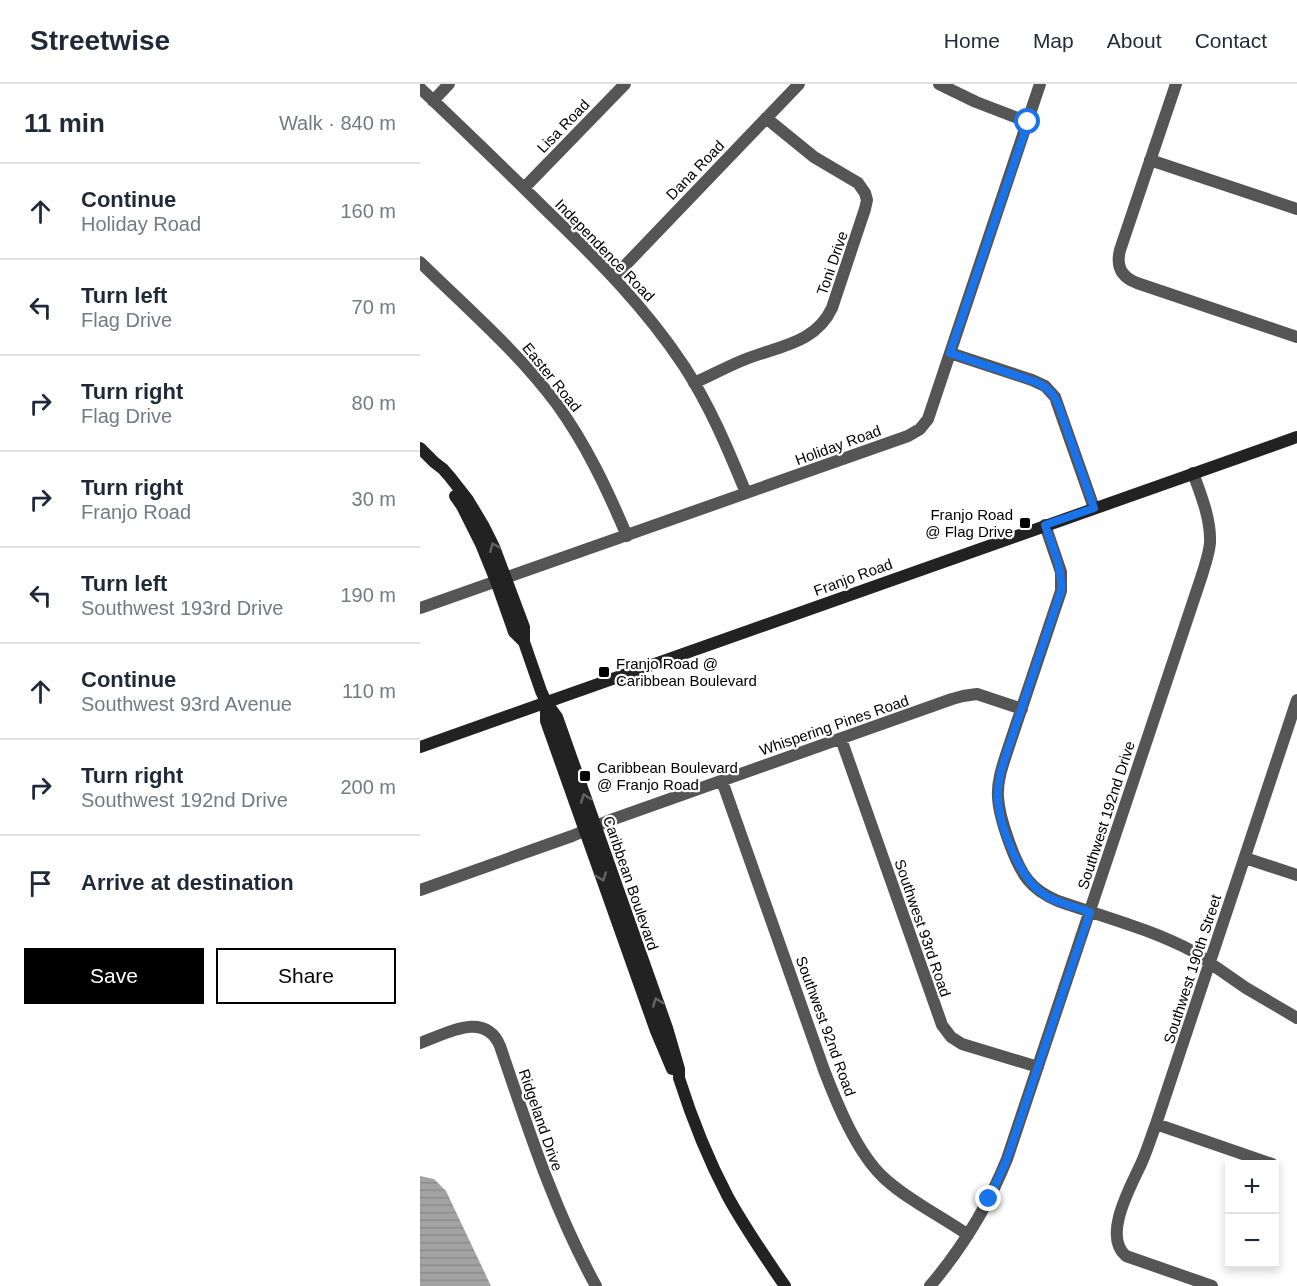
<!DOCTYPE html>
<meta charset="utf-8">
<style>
body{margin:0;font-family:Arial,sans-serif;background:#f6f6f7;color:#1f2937}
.controls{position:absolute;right:18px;bottom:18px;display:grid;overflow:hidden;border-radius:0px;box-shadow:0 3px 9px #0003}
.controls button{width:54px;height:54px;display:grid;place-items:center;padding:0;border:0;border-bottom:2px solid #e0e1e3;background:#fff;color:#1f2937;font:30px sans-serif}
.stop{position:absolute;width:18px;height:18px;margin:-14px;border:4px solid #1a73e8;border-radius:50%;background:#fff}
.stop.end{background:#1a73e8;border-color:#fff;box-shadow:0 2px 6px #0008}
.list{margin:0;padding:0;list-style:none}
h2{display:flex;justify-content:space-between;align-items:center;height:78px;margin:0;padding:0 24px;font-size:26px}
h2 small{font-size:20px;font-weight:400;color:#747a83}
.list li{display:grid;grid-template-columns:39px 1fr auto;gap:18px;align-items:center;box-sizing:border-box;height:96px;padding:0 24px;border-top:2px solid #e0e1e3}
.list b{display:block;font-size:22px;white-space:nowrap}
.list p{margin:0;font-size:20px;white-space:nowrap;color:#747a83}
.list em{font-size:20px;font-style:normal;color:#747a83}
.actions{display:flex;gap:12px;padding:18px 24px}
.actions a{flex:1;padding:14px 0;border:2px solid #000;border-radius:0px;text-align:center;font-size:21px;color:#000}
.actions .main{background:#000;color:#fff}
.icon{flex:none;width:33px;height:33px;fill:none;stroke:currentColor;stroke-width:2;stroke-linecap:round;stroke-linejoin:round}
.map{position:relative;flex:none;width:877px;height:1202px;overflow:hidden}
header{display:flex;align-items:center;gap:36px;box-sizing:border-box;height:84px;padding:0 30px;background:#fff;border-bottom:2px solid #e0e1e3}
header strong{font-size:28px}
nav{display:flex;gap:33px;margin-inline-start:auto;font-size:21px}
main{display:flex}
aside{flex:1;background:#fff}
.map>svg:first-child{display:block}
.water{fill:url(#water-rules)}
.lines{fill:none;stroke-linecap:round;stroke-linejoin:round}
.street{stroke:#555;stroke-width:12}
.secondary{stroke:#222;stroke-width:12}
.oneway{stroke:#646464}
.route{stroke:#1a73e8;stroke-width:8}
.poi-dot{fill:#000;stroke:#fff;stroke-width:2}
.labels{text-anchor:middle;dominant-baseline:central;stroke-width:4.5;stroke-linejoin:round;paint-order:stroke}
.street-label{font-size:15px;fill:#000;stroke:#fff}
.poi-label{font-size:15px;fill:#000;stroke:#fff;text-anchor:start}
</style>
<header>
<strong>Streetwise</strong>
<nav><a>Home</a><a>Map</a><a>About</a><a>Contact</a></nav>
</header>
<main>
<aside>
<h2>11 min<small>Walk · 840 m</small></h2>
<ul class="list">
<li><svg class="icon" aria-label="ahead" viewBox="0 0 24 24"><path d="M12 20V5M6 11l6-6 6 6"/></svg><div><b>Continue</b><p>Holiday Road</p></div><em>160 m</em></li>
<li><svg class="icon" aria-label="left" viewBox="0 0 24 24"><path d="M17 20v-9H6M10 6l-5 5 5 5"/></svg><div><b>Turn left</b><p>Flag Drive</p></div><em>70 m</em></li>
<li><svg class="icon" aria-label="right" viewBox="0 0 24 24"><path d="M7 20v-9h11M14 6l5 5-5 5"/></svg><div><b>Turn right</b><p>Flag Drive</p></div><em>80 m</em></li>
<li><svg class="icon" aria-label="right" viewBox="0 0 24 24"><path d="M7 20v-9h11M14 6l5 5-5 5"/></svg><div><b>Turn right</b><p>Franjo Road</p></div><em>30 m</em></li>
<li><svg class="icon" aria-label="left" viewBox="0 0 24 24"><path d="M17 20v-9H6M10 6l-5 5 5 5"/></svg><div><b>Turn left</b><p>Southwest 193rd Drive</p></div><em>190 m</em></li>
<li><svg class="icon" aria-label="ahead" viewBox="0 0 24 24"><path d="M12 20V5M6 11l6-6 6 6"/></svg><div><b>Continue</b><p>Southwest 93rd Avenue</p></div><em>110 m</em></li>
<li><svg class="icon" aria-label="right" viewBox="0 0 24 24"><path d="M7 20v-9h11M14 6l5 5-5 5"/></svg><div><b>Turn right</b><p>Southwest 192nd Drive</p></div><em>200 m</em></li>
<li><svg class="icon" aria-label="arrive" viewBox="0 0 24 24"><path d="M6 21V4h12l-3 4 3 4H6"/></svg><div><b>Arrive at destination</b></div></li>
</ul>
<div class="actions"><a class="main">Save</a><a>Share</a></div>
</aside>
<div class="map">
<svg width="877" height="1202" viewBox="0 0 877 1202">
<defs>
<pattern id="water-rules" width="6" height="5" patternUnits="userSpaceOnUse" patternTransform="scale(1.5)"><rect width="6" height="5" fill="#a3a3a3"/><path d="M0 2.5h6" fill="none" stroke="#8b8b8b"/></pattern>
</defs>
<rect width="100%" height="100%" fill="#fff"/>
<path class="water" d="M0 1092 14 1095 26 1107 71 1202H0Z"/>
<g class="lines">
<path class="street" d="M519 0 556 18 608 38
M756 0 700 166C696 182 701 193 717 199L877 253
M0 4C42 44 84 84 125 125 176 174 225 223 264 282 290 322 308 365 326 409
M13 17 29 0
M730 76 877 125
M104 104 205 0
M0 178C47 224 97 267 136 319 166 360 187 405 207 452
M194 193 379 0
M530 269 612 296 625 302 635 313 674 424
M274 299C292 291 308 282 326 275 359 262 396 259 412 224L445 125 447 116 445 109 438 99 394 73 346 34
M625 441 641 488V507L587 668C582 683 577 698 578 713 579 734 595 780 608 796 616 806 626 812 638 817 684 833 731 845 774 868L826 904 877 934
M0 524 488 352 500 345 508 335 620 0
M421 655 522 941 531 953 542 960 618 983
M302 697 404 986C417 1020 437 1069 464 1094 489 1117 521 1132 548 1151
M825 774 877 791
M0 806 152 752 188 737 532 615 543 612 557 610 602 625
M0 959C26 950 65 926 80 962 108 1044 134 1126 176 1202
M736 1040 852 1080
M510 1202C543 1163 568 1122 587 1075L782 491C785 481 789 470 790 459 791 435 781 411 773 389
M792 1202 706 1172C682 1152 711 1102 721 1080 727 1067 731 1053 736 1040L877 616"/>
<path class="secondary" d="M0 364 14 378 23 385 30 393 48 416 63 441 74 463 104 543V558L121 607 126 618 137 633 247 944 259 985V994C272 1035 288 1075 308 1113 325 1144 345 1173 365 1202
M35 412 42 422 61 460 76 497 94 548 104 558
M126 618V637L236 947 252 985
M0 663 877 353"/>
</g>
<defs><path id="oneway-chevron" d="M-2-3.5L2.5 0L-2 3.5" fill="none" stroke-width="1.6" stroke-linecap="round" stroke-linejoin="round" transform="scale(1.5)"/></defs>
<g class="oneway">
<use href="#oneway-chevron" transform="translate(74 463) rotate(-113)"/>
<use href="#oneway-chevron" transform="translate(165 714) rotate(-110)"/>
<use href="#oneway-chevron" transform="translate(182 793) rotate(70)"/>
<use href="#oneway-chevron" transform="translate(237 918) rotate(-110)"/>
</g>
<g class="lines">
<path class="route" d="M569 1115 587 1075 670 828C654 822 635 819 622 809 599 793 579 741 578 714 577 698 582 683 587 668L641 507C643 484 632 462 625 441L674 424 638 320C633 309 627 303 616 298L530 269 608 38"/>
</g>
<g class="poi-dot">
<rect x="599" y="433" width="12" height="12" rx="3"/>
<rect x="178" y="582" width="12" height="12" rx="3"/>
<rect x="159" y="686" width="12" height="12" rx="3"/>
</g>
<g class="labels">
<g class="street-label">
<text transform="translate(143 42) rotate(-46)">Lisa Road</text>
<text transform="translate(275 86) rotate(-46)">Dana Road</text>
<text transform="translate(185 166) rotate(46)">Independence Road</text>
<text transform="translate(412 179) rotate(-71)">Toni Drive</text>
<text transform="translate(132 293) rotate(51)">Easter Road</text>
<text transform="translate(418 361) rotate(-20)">Holiday Road</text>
<text transform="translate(433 493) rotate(-20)">Franjo Road</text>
<text transform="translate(414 641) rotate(-19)">Whispering Pines Road</text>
<text transform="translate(686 731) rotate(-72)">Southwest 192nd Drive</text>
<text transform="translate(211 799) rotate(71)">Caribbean Boulevard</text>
<text transform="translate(503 844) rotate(71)">Southwest 93rd Road</text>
<text transform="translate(772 885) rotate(-72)">Southwest 190th Street</text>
<text transform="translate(406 942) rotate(70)">Southwest 92nd Road</text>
<text transform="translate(121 1036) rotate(71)">Ridgeland Drive</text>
</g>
<g class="poi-label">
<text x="593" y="430" text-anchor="end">Franjo Road<tspan x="593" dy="17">@ Flag Drive</tspan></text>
<text x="196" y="579">Franjo Road @<tspan x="196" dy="17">Caribbean Boulevard</tspan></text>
<text x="177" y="683">Caribbean Boulevard<tspan x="177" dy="17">@ Franjo Road</tspan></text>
</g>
</g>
</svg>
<div class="controls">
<button>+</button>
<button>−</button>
</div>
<div class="stop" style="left:608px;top:38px"></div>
<div class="stop end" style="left:569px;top:1115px"></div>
</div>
</main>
